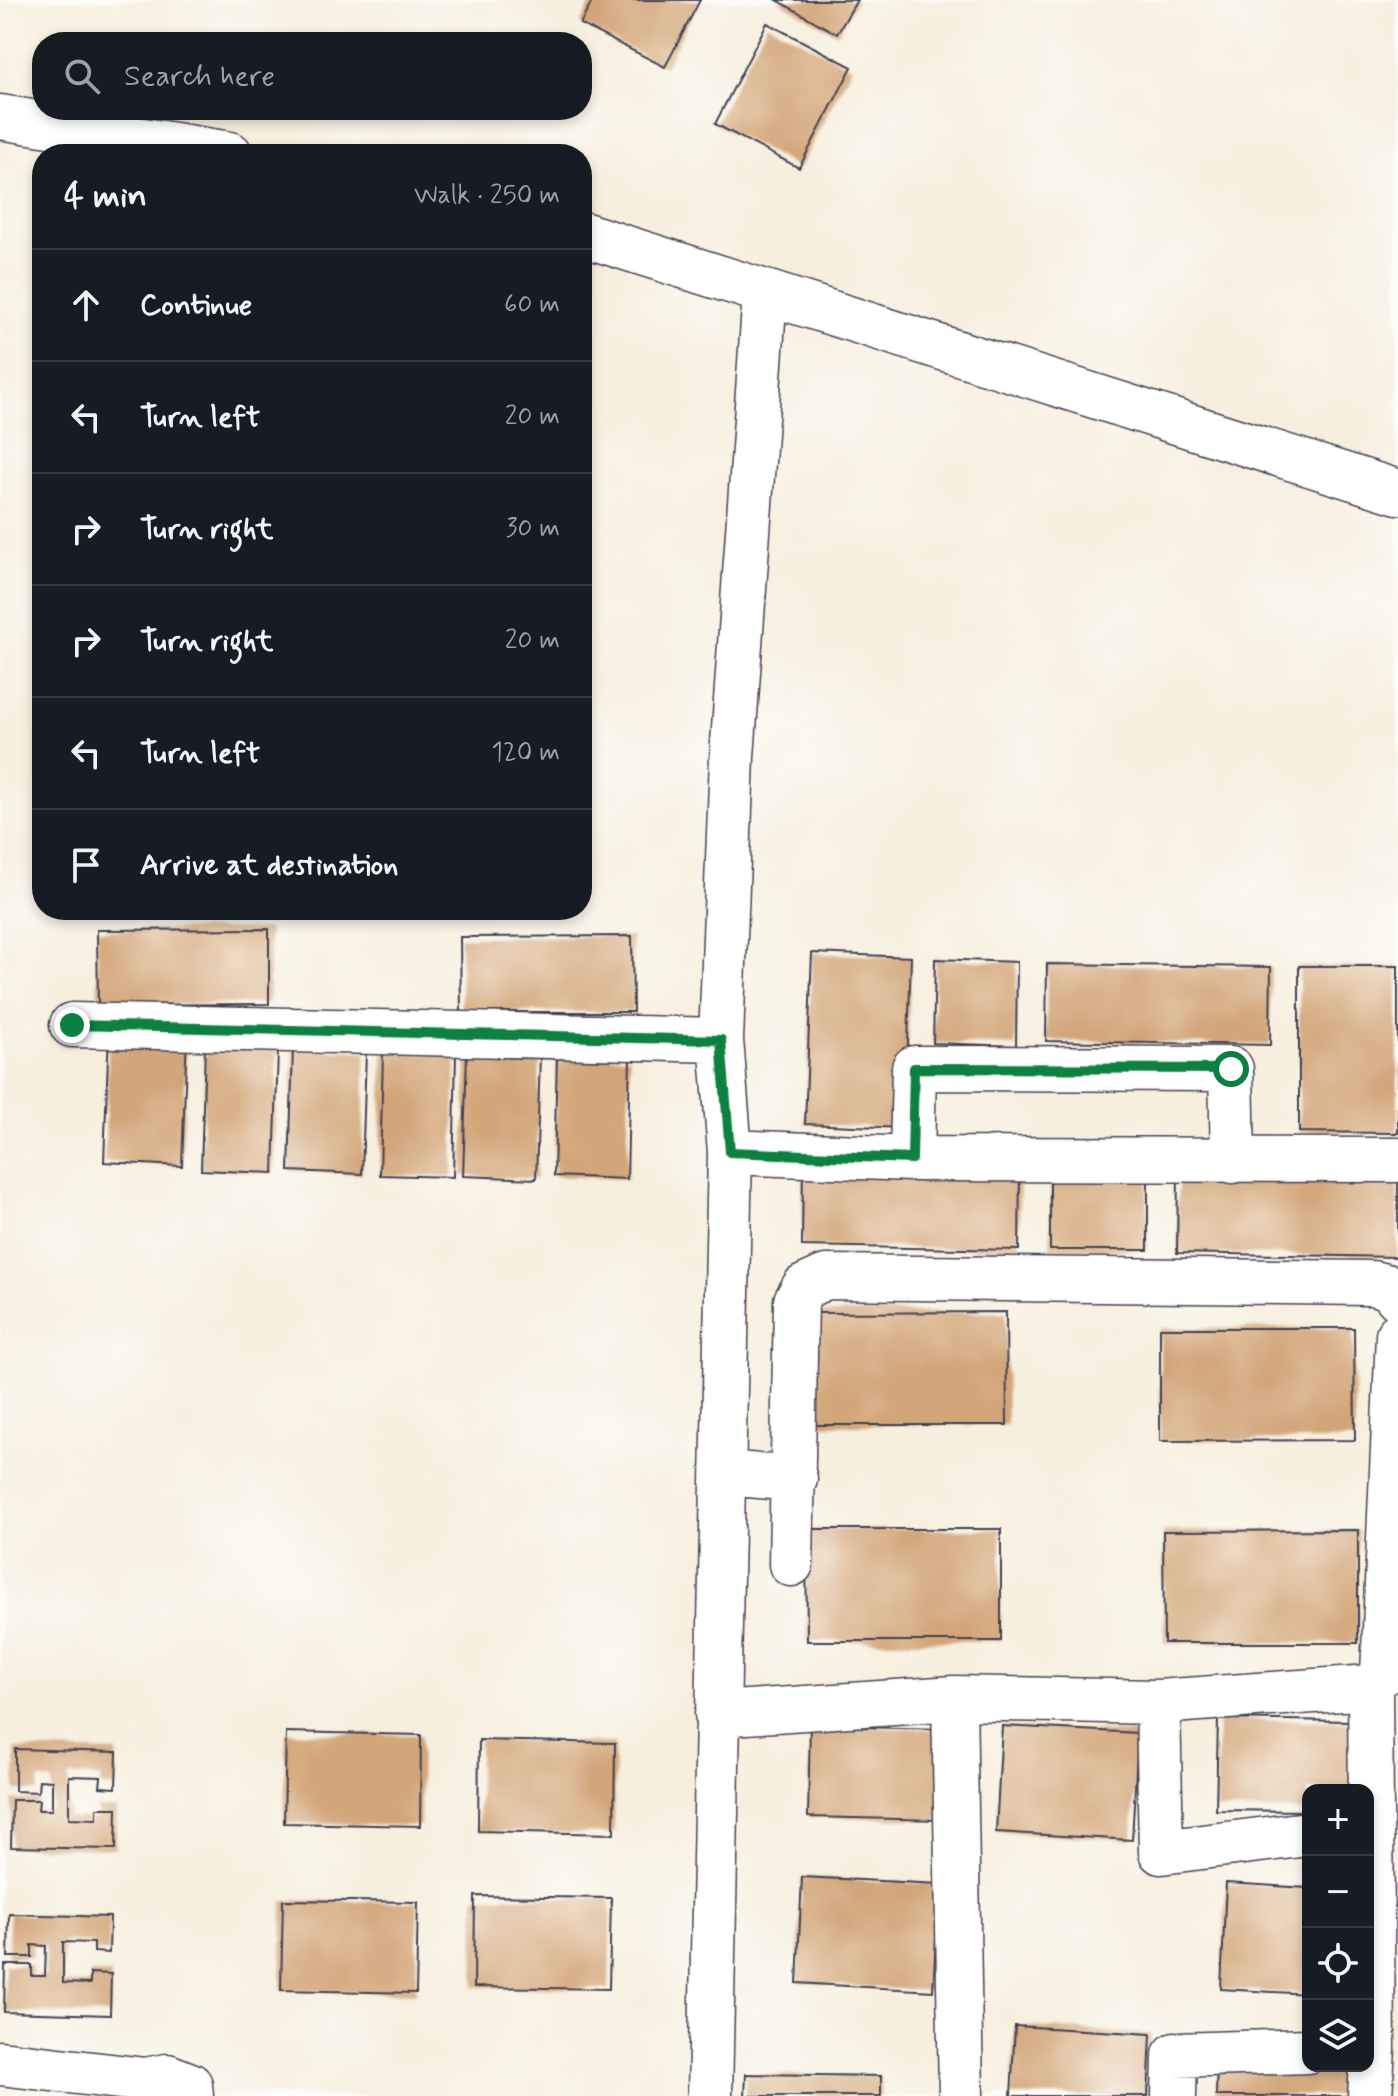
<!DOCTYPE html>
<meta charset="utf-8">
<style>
body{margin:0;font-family:Mynerve,sans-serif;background:#20242c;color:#f1f3f6}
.controls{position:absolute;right:24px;bottom:24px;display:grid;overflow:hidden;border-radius:16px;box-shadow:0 4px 12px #0003}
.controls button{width:72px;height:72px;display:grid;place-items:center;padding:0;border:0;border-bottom:2px solid #363941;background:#171b24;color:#f1f3f6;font:40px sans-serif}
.stop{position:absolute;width:24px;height:24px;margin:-18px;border:6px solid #0b8043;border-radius:50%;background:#fff}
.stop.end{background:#0b8043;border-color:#fff;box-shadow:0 2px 8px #0008}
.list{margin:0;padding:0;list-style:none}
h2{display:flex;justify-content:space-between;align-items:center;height:104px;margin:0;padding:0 32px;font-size:34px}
h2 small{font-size:26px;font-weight:400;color:#9ea1a6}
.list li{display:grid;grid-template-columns:52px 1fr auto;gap:24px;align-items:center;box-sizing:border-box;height:112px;padding:0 32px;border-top:2px solid #363941}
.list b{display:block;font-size:30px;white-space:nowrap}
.list em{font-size:26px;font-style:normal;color:#9ea1a6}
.icon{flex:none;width:44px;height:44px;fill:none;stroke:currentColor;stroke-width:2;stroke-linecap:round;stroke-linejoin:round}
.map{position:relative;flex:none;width:1398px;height:2096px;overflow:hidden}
.search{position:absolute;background:#171b24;box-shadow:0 4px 12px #0003;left:32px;top:32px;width:560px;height:88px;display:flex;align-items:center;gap:20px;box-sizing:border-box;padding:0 28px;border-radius:32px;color:#9ea1a6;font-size:30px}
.panel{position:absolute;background:#171b24;box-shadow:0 4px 12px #0003;left:32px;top:144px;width:560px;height:776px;border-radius:32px}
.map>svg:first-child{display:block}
.building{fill:#d3a679}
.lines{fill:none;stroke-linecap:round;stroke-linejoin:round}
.minor-casing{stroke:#424153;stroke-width:47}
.minor{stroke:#fff;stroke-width:44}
.route{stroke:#0b8043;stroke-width:10}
</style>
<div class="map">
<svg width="1398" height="2096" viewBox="0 0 1398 2096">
<rect width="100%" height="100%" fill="#fdfcf7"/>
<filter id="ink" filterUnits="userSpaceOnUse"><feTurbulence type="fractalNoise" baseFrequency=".0125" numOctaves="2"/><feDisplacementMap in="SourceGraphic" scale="16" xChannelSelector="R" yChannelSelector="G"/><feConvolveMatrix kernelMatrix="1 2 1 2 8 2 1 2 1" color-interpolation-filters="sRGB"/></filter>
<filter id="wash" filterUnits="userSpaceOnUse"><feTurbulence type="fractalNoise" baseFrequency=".006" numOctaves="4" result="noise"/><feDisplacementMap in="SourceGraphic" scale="32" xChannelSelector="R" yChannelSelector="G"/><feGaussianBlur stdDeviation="1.8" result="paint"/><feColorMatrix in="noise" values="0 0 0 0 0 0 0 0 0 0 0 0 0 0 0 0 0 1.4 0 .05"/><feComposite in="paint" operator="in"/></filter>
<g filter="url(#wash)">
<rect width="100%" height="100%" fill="#f7efde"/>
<g id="blocks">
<path class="building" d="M593 0H700L665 67 580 24Z
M777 0H857L837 34Z
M767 23 852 67 799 168 715 124Z
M269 929V1004L98 1005 97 930Z
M632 936 633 1012H461L460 937Z
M812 953 911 957 905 1128 805 1124Z
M935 959 1017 962 1016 1046 933 1043Z
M1047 964 1271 967 1270 1045 1046 1041Z
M1299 966H1398V1133L1299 1132Z
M109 1030 187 1033 182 1166 104 1162Z
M205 1047 278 1050 274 1173 201 1170Z
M293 1049 366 1051 362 1174 289 1171Z
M383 1052 456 1055 453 1177 380 1175Z
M467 1053 540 1056 536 1179 463 1176Z
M557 1054 630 1057 627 1179 554 1176Z
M803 1164 1020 1169 1019 1250 802 1246Z
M1050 1171 1148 1172V1250H1050Z
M1178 1172 1398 1176V1257L1177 1253Z
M1006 1312 1007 1425H813L812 1313Z
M1160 1328H1354L1355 1440 1160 1441Z
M806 1529H1001V1641H807Z
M1358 1530V1643H1164L1163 1531Z
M1218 1719 1353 1721 1352 1790H1308V1811L1216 1810Z
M810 1726 945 1729 943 1820 808 1817Z
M1002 1726 1138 1733 1132 1840 996 1832Z
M286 1732 421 1735 420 1826 284 1823Z
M479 1740 615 1743 614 1834 478 1831Z
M15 1749 117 1752 116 1788 100 1787 101 1777 69 1776V1818L97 1819V1808H117L116 1849 11 1847 12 1800H39L38 1810H52V1781L39 1780 38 1792 15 1791Z
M802 1877 939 1884 933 1991 797 1983Z
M1226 1883 1308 1888V1994L1221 1989Z
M475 1896 611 1898 609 1989 474 1987Z
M283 1900 418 1902 416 1993 281 1990Z
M9 1914 110 1917 109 1953 94 1952V1943L63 1942V1983L90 1984V1973L111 1974 110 2015 4 2012 5 1965H32V1976H45L46 1946 32 1945V1957H8Z
M1015 2026 1151 2034 1148 2096H1011Z
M1217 2063 1352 2066V2096H1216Z
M746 2074 881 2076V2096H745Z"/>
</g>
</g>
<g filter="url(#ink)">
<use href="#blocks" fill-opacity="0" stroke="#424153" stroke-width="2"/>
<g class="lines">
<g class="minor-casing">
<path id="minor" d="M0 117 230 154
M582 234 1398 492
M72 1025 721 1040
M730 1152 912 1159 1398 1160
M912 1159 914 1068 1231 1069 1233 1161
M724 1473 795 1479
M791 1564 796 1301 804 1287 826 1277 1372 1283 1389 1287 1398 1298
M1383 1673 1398 1335
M1158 1702 1161 1852 1308 1834
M717 1714 954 1698
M0 2063 145 2080 167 2076 190 2085 191 2096
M710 2096 730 1152 721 1040 732 757 765 293
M961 2096 954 1698 1158 1702 1370 1687 1373 2049 1370 2096
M1174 2096 1175 2055 1308 2051"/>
</g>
<use href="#minor" class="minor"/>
</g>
</g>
<g class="lines" filter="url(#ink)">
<path class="route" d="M72 1025 721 1040 730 1152 912 1159 914 1068 1231 1069"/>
</g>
</svg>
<div class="controls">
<button>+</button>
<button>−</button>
<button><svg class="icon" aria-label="locate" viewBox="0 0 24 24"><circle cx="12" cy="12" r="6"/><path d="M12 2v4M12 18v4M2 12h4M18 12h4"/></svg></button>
<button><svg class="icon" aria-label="layers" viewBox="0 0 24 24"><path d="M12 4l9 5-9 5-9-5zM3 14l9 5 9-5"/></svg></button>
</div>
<div class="stop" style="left:1231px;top:1069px"></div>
<div class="stop end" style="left:72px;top:1025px"></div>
<div class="search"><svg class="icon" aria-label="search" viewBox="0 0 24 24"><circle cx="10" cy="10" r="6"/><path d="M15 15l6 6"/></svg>Search here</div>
<section class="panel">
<h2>4 min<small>Walk · 250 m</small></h2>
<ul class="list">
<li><svg class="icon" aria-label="ahead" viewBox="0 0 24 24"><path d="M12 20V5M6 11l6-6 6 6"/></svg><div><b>Continue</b></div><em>60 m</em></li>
<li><svg class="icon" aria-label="left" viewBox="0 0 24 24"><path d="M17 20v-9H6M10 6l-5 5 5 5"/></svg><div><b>Turn left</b></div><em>20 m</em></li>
<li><svg class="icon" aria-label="right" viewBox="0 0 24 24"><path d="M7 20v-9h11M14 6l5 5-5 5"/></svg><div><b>Turn right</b></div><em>30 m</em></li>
<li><svg class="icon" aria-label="right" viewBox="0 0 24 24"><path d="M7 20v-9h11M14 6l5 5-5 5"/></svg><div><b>Turn right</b></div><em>20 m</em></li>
<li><svg class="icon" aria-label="left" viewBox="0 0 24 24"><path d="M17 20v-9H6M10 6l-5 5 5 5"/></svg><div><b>Turn left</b></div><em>120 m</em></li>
<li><svg class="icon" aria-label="arrive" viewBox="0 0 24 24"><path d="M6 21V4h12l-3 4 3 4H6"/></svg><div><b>Arrive at destination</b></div></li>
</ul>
</section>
</div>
